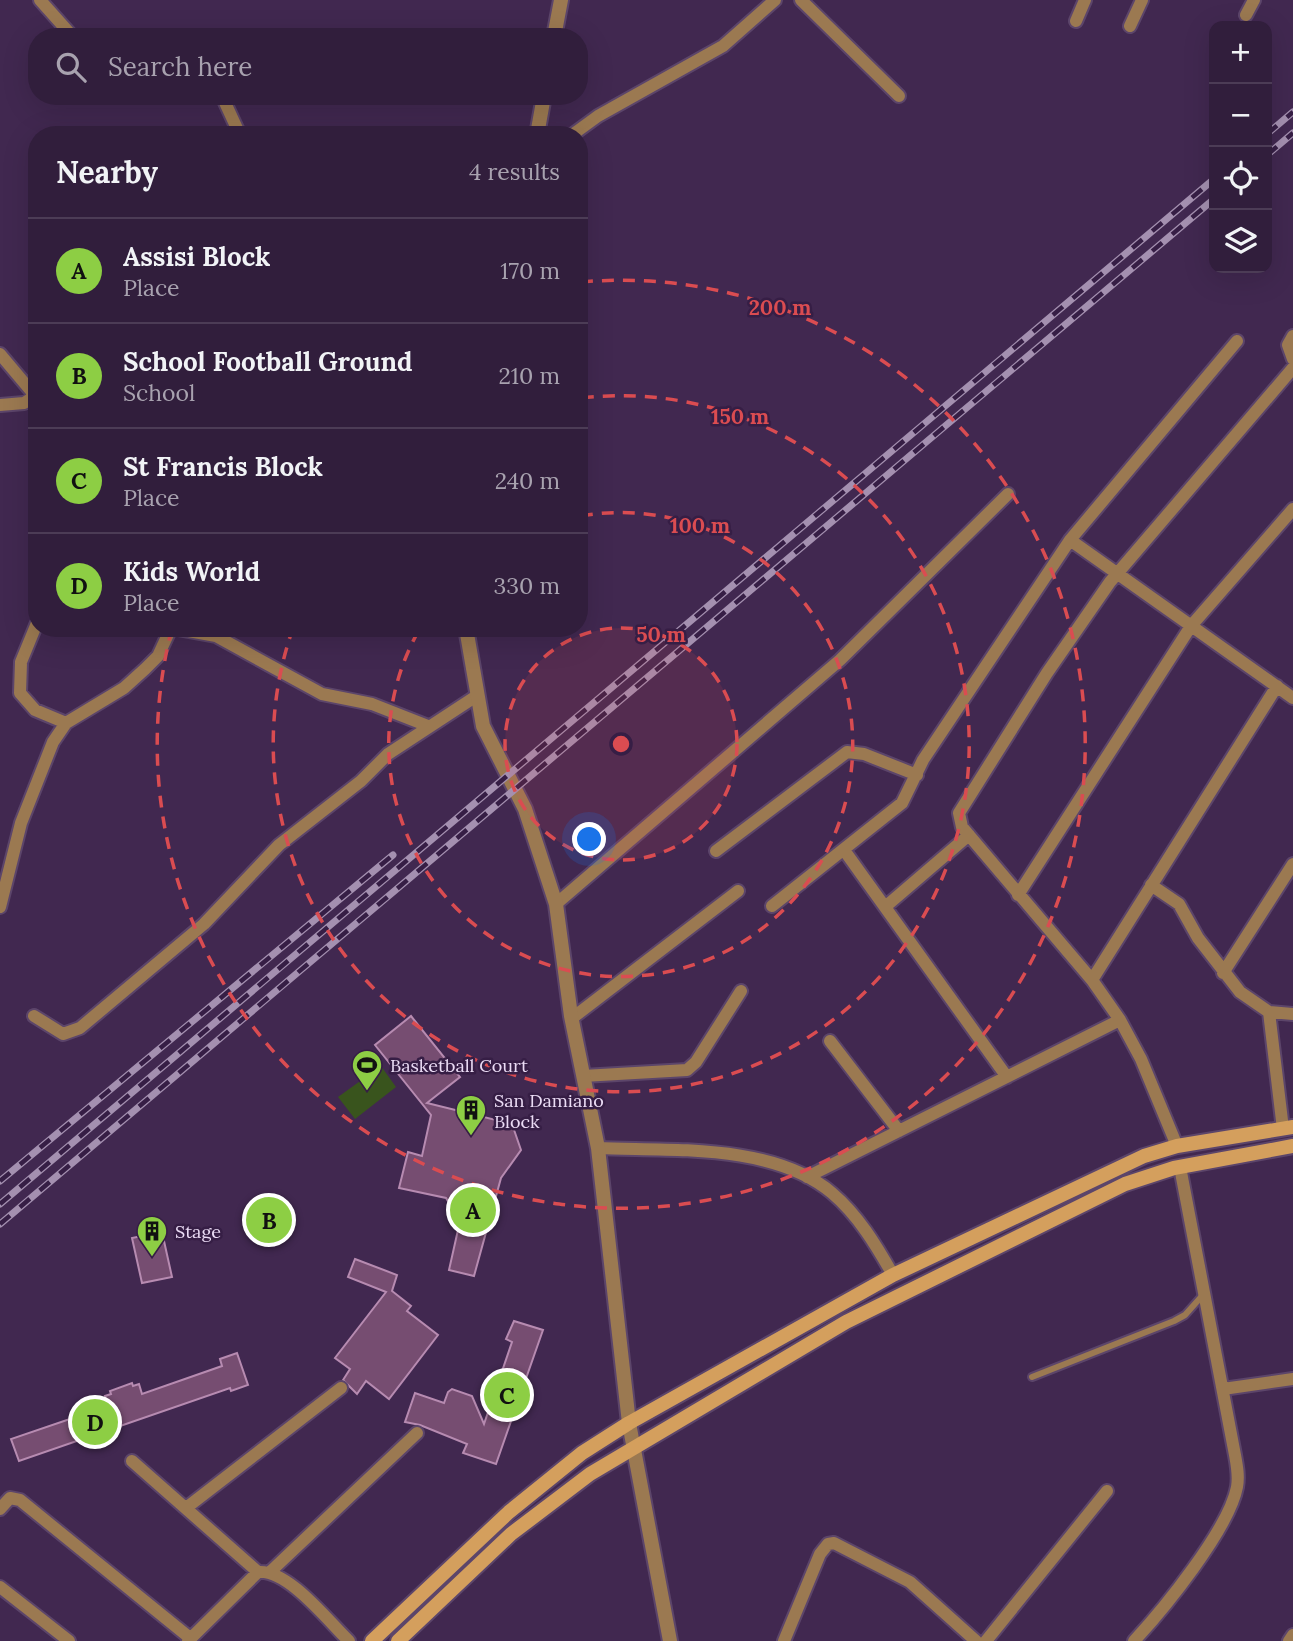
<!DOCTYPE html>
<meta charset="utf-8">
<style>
body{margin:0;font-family:Lora,serif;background:#392743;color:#f1f3f6}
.controls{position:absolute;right:21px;top:21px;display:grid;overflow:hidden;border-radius:14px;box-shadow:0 7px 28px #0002}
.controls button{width:63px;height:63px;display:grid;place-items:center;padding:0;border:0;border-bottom:2px solid #4c3c56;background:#311e3c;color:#f1f3f6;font:35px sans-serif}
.you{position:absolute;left:590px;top:840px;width:24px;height:24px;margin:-18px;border:5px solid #fff;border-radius:50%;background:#1a73e8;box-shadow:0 0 0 10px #1a73e833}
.badge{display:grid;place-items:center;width:46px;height:46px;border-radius:50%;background:#8dce44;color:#111;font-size:23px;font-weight:700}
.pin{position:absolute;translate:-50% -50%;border:4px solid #fff;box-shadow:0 2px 7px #0006}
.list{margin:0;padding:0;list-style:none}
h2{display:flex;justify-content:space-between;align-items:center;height:91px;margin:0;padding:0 28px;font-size:30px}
h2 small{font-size:23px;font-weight:400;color:#a8a2af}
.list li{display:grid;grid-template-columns:46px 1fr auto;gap:21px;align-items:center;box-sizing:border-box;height:105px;padding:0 28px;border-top:2px solid #4c3c56}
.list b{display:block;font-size:26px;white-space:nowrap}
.list p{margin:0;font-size:23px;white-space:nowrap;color:#a8a2af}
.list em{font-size:23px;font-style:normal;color:#a8a2af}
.icon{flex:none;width:38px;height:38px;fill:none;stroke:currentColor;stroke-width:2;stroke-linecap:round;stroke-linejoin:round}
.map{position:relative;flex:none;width:1293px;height:1641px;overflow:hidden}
.search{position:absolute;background:#311e3c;box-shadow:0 7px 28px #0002;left:28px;top:28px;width:560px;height:77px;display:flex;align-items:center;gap:18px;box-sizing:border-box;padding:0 24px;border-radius:28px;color:#a8a2af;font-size:26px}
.panel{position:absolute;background:#311e3c;box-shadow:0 7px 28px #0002;left:28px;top:126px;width:560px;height:511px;border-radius:28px}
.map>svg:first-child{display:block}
.green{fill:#39541d}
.building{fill:#764d71;stroke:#b78bb1;stroke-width:2}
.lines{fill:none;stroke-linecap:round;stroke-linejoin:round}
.service-casing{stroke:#5c456a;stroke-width:10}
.minor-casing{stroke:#5c456a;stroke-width:16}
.tertiary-casing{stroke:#5c456a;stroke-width:18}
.secondary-casing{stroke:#5c456a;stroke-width:18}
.service{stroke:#9b7951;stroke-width:6}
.minor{stroke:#9b7951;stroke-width:12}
.tertiary{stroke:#9b7951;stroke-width:14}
.secondary{stroke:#d49f5d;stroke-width:14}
.rail-casing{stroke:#a490b0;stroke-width:7}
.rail{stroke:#361e45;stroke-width:4.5;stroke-dasharray:13;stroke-linecap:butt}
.ring{fill:none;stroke:#da4c51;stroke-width:3.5;stroke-dasharray:12 9}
.labels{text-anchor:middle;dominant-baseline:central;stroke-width:5;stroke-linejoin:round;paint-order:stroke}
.poi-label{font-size:18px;fill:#ebdcf5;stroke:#361e45;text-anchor:start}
.centre{fill:#da4c51;stroke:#361e45;stroke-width:3.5}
.ring-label{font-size:21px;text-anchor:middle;font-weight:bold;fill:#da4c51;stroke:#361e45;stroke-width:5;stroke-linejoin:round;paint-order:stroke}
</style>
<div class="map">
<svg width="1293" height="1641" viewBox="0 0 1293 1641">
<rect width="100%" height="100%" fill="#412850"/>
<path class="green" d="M381 1066 396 1087 355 1119 338 1097Z"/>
<path class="building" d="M411 1016 460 1077 427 1103 512 1124 521 1150 501 1178 474 1276 449 1270 460 1221 446 1198 399 1188 408 1152 422 1156 431 1115 375 1045Z
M162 1232 172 1277 142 1283 132 1238Z
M355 1259 397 1275 392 1291 411 1306 407 1311 438 1335 389 1399 366 1381 357 1394 343 1380 350 1369 335 1358 386 1292 348 1277Z
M514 1321 543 1330 496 1464 463 1453 467 1444 420 1425 405 1422 415 1393 444 1403 448 1392 452 1389 472 1396 484 1424 512 1342 506 1339Z
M237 1353 248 1385 231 1391 230 1388 19 1461 11 1439 108 1406 105 1396 111 1394 110 1391 132 1383 133 1386 139 1384 142 1394 222 1366 220 1359Z"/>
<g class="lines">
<g class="service-casing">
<path id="service" d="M1032 1377 1174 1321 1185 1315 1202 1296"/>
</g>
<g class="minor-casing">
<path id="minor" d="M40 0 73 37
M801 0 899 96
M1246 15 1254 0
M1076 21 1085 0
M1130 26 1142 0
M222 96 240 135
M572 135 598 116 723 46 775 0
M1293 336 1288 345 1293 359
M0 354 37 398
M0 405 24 403 35 396
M1070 540 1293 698
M37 623 21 662 20 693 35 710 66 723
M172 628 216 636 322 694 372 704 428 726
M844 850 1007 1077
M716 851 847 752 864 754 917 775
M1151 885 1179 904 1198 938 1240 992 1269 1012 1293 1014
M1018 895 1191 626 1293 509
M556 904 840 660 1008 494
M772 906 902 803 923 760 1070 540 1237 341
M0 907 21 823 53 742 66 723 124 688 145 669 158 656 171 628
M885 907 969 835
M1223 973 1293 864
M1092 980 1277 686
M1269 1012 1283 1129
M34 1016 63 1034 80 1028 204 924 279 845 361 781 388 754 478 695
M571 1019 738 891
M830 1041 899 1131
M583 1076 687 1070 696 1062 741 991
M1177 1146 1141 1059 1120 1020 1092 980 962 827 959 813 1047 673 1110 582 1293 368
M598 1148C670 1151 773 1143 832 1193 858 1215 876 1245 893 1275
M807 1177 1120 1020
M1223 1389 1293 1379
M132 1461 258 1572
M186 1508 341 1388
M0 1509 10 1498 20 1500 190 1638
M270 1572 417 1433
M0 1587 69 1641
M188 1641 258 1572C288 1569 328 1621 349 1641
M784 1641 820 1554 828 1544 834 1543 910 1582 976 1641
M986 1641 1107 1491
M1134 1641C1163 1610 1229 1529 1237 1487 1239 1476 1237 1466 1235 1455L1180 1167
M1289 1641 1293 1635"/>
</g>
<g class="tertiary-casing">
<path id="tertiary" d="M554 37 561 0
M537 135 544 96
M466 628 483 726 525 809 556 904 571 1016 598 1148 629 1423 670 1641"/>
</g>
<g class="secondary-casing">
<path id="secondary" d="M372 1641 509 1512 582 1453 629 1423 893 1275 1144 1156 1177 1146 1293 1127
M398 1641 511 1534 590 1474 846 1322 1125 1184 1174 1168 1293 1146"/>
</g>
<use href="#service" class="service"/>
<use href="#minor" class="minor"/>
<use href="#tertiary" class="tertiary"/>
<use href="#secondary" class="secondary"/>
<g class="rail-casing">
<path id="rail" d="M1267 134 1293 112
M1267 155 1293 133
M0 1181 393 855
M0 1204 1214 179
M0 1224 1214 199"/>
</g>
<use href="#rail" class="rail"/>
</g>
<circle cx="621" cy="744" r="116" fill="#da4c51" fill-opacity=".12"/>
<g class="ring">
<circle cx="621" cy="744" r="116"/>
<path d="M581 516A232 232 0 1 1 419 630"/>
<path d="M582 398A348 348 0 1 1 292 631"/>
<path d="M581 282A464 464 0 1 1 171 632"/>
</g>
<defs>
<g id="stadium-pin" transform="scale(1.575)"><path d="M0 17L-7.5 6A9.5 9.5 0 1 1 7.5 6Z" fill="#8dce44" stroke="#361e45"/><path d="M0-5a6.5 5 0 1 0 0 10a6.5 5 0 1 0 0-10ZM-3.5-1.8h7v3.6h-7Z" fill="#111"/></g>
<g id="building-pin" transform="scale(1.575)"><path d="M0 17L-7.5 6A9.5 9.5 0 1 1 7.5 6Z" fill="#8dce44" stroke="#361e45"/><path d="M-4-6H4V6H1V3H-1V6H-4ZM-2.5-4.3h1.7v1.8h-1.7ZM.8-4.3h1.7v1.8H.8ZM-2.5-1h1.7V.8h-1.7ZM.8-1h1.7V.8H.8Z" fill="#111"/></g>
</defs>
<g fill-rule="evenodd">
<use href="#stadium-pin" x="367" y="1065"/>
<use href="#building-pin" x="471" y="1110"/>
<use href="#building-pin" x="152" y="1231"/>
</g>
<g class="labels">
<g class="poi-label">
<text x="390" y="1065">Basketball Court</text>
<text x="494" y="1100">San Damiano<tspan x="494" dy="21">Block</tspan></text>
<text x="175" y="1231">Stage</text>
</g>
</g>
<circle cx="621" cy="744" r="10" class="centre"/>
<g class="ring-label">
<text x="780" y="315">200 m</text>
<text x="740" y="424">150 m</text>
<text x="700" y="533">100 m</text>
<text x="661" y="642">50 m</text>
</g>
</svg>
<div class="controls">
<button>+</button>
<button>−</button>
<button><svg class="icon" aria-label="locate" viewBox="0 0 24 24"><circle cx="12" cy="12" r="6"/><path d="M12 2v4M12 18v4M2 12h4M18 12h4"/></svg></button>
<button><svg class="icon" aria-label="layers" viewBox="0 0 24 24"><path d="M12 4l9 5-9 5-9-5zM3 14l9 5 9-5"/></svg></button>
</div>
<div class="you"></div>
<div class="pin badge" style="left:473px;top:1210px">A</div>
<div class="pin badge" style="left:269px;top:1220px">B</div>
<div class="pin badge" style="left:507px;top:1395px">C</div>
<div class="pin badge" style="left:95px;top:1422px">D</div>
<div class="search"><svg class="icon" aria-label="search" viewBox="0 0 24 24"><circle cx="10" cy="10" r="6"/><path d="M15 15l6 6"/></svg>Search here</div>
<section class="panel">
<h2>Nearby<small>4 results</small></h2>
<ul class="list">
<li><span class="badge">A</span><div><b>Assisi Block</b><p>Place</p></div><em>170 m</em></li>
<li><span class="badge">B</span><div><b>School Football Ground</b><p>School</p></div><em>210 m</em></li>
<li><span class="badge">C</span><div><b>St Francis Block</b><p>Place</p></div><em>240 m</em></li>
<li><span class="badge">D</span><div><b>Kids World</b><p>Place</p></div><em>330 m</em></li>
</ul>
</section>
</div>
